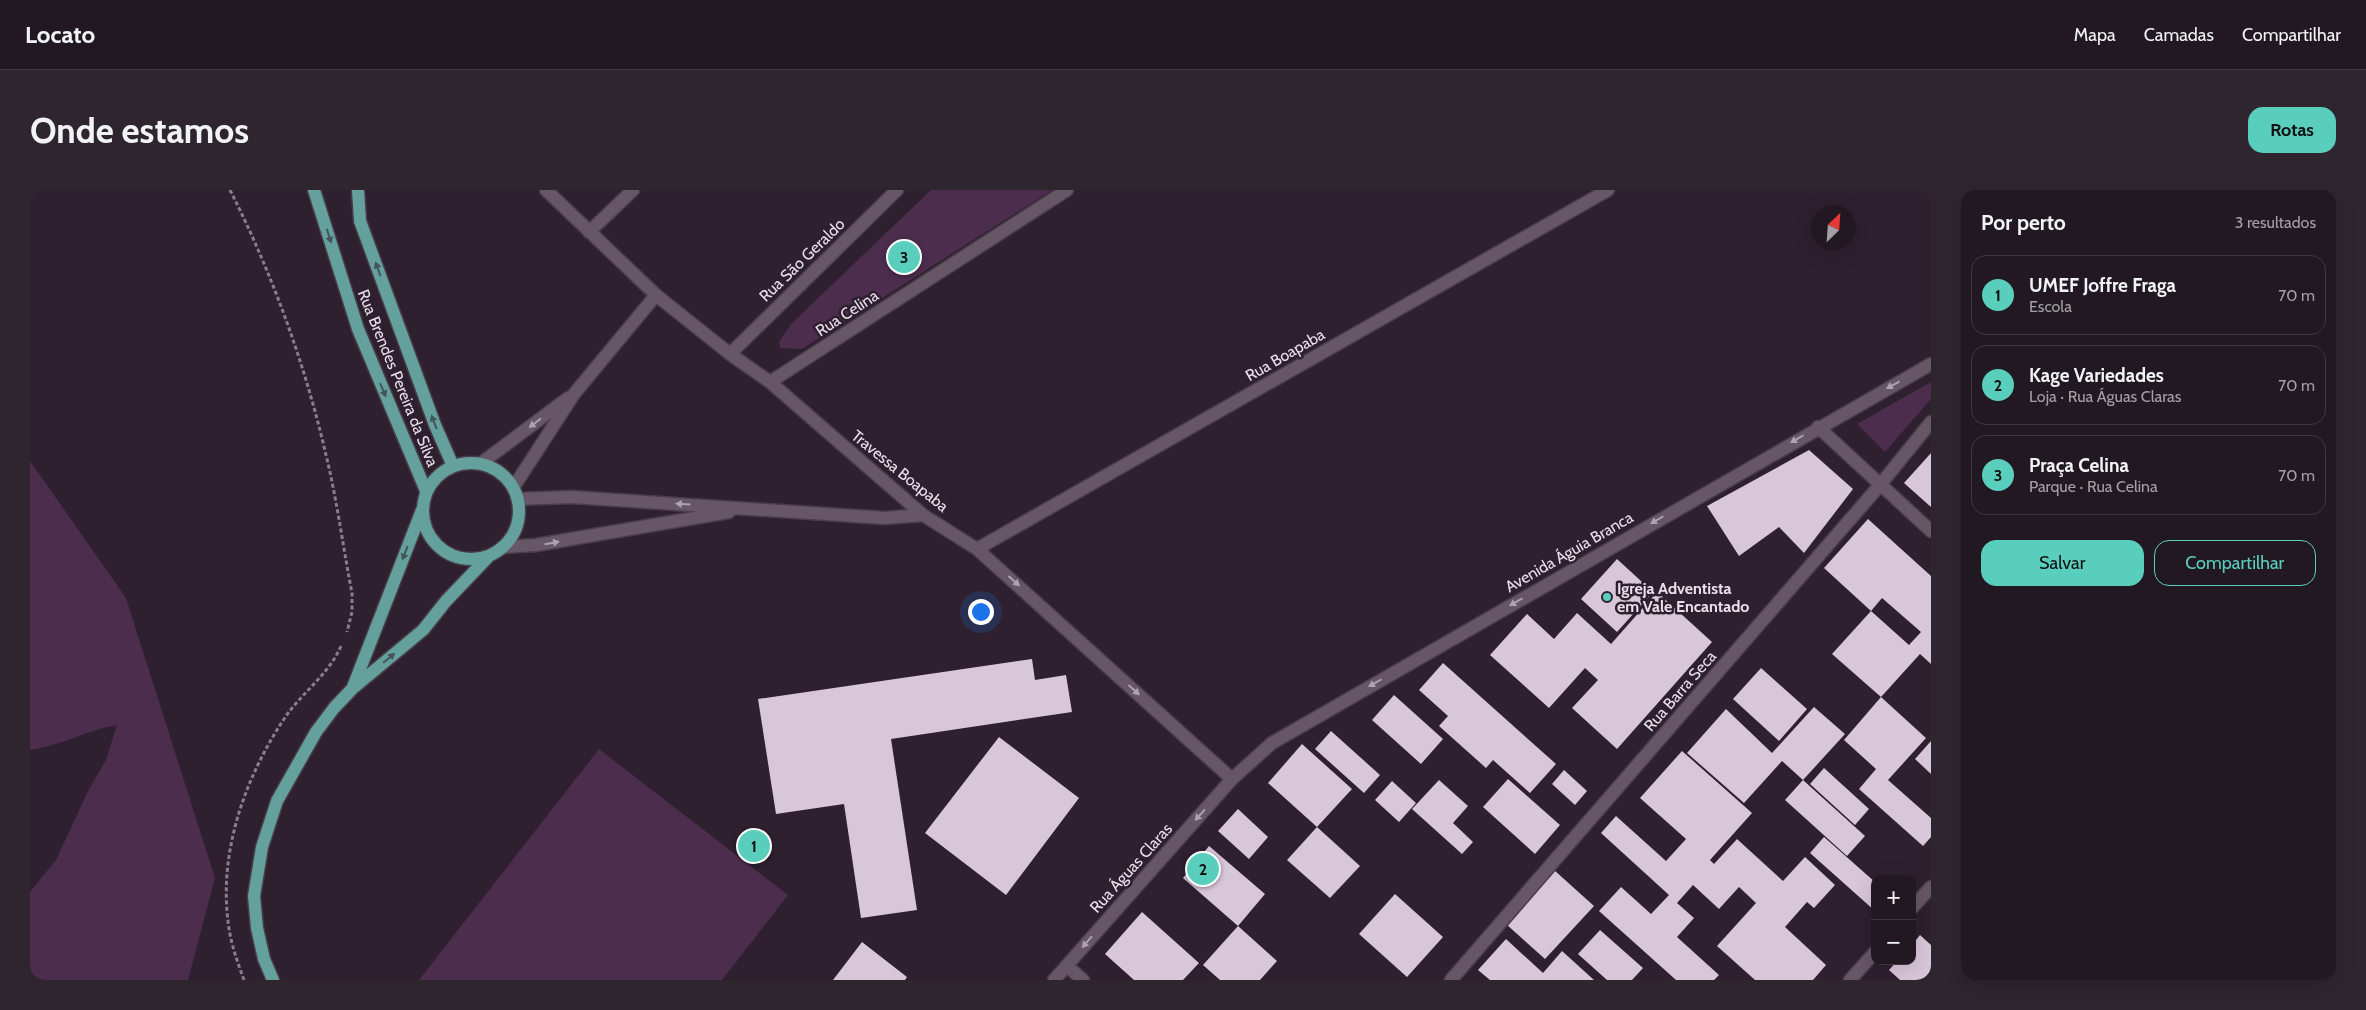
<!DOCTYPE html>
<html lang="pt">
<meta charset="utf-8">
<style>
body{margin:0;font-family:Cabin,sans-serif;background:#2e252f;color:#f1f3f6}
.controls{position:absolute;right:15px;bottom:15px;display:grid;overflow:hidden;border-radius:10px;box-shadow:0 5px 20px #0002}
.controls button{width:45px;height:45px;display:grid;place-items:center;padding:0;border:0;border-bottom:1px solid #3f3740;background:#221822;color:#f1f3f6;font:25px sans-serif}
.compass{position:absolute;left:1781px;top:15px;width:45px;height:45px;border-radius:50%;background:#221822;box-shadow:0 5px 20px #0002;rotate:25deg}
.you{position:absolute;left:950px;top:421px;width:18px;height:18px;margin:-12px;border:4px solid #fff;border-radius:50%;background:#1a73e8;box-shadow:0 0 0 8px #1a73e833}
.badge{display:grid;place-items:center;width:32px;height:32px;border-radius:50%;background:#5acebd;color:#111;font-size:16px;font-weight:700}
.pin{position:absolute;translate:-50% -50%;border:2px solid #fff;box-shadow:0 1px 5px #0006}
.list{margin:0;padding:0;list-style:none}
h2{display:flex;justify-content:space-between;align-items:center;height:65px;margin:0;padding:0 20px;font-size:21px}
h2 small{font-size:16px;font-weight:400;color:#a2a0a5}
.list li{display:grid;grid-template-columns:32px 1fr auto;gap:15px;align-items:center;box-sizing:border-box;height:80px;margin:0 10px 10px;padding:0 10px;border:1px solid #3f3740;border-radius:15px}
.list b{display:block;font-size:19px;white-space:nowrap}
.list p{margin:0;font-size:16px;white-space:nowrap;color:#a2a0a5}
.list em{font-size:16px;font-style:normal;color:#a2a0a5}
.actions{display:flex;gap:10px;padding:15px 20px}
.actions a{flex:1;padding:11px 0;border:1px solid #5acebd;border-radius:15px;text-align:center;font-size:18px;color:#5acebd}
.actions .main{background:#5acebd;color:#111}
.map{position:relative;flex:none;width:1901px;height:790px;overflow:hidden;border-radius:15px}
header{display:flex;align-items:center;gap:30px;box-sizing:border-box;height:70px;padding:0 25px;background:#221822;border-bottom:1px solid #3f3740}
header strong{font-size:24px}
nav{display:flex;gap:28px;margin-inline-start:auto;font-size:18px}
.intro{display:flex;align-items:center;justify-content:space-between;box-sizing:border-box;height:120px;padding:0 30px}
h1{margin:0;font-size:35px}
.button{padding:12px 22px;border-radius:15px;background:#5acebd;color:#111;font-size:18px;font-weight:700}
main{display:flex;gap:30px;padding:0 30px}
aside{flex:1;background:#221822;border-radius:15px;box-shadow:0 5px 20px #0002}
.map>svg:first-child{display:block}
.green{fill:#4d2d4e}
.building{fill:#d8c6d9}
.lines{fill:none;stroke-linecap:round;stroke-linejoin:round}
.minor-casing{stroke:#483d49;stroke-width:15}
.major-casing{stroke:#483d49;stroke-width:15}
.path{stroke:#8a7e8a;stroke-width:3;stroke-dasharray:4 2.5;stroke-linecap:butt}
.minor{stroke:#665666;stroke-width:12}
.major{stroke:#64a19d;stroke-width:12}
.oneway{fill:#44545a}
.oneway2{fill:#aea2af}
.poi-dot{fill:#5acebd;stroke:#2e202e;stroke-width:2}
.labels{text-anchor:middle;dominant-baseline:central;stroke-width:5;stroke-linejoin:round;paint-order:stroke}
.street-label{font-size:16px;fill:#e9e0ea;stroke:#2e202e}
.poi-label{font-size:16px;font-weight:bold;fill:#e9e0ea;stroke:#2e202e;text-anchor:start}
</style>
<header>
<strong>Locato</strong>
<nav><a>Mapa</a><a>Camadas</a><a>Compartilhar</a></nav>
</header>
<div class="intro"><h1>Onde estamos</h1><a class="button">Rotas</a></div>
<main>
<div class="map">
<svg width="1901" height="790" viewBox="0 0 1901 790">
<rect width="100%" height="100%" fill="#2e202e"/>
<path class="green" d="M901 0H1022L772 159 750 158 749 152 761 134Z
M1901 192V209L1855 262 1827 234Z
M0 271 96 408 185 688 158 790H0V702L26 670 58 601 76 570 87 535C57 540 30 556 0 560Z
M569 559 758 705 692 790H389Z"/>
<path class="building" d="M1779 260 1823 299 1774 363 1749 337 1709 366 1677 316Z
M1901 263V317L1874 293Z
M1838 329 1901 386V474L1890 464 1851 507 1802 464 1841 421 1879 455 1891 442 1852 408 1841 421 1794 378Z
M1587 369 1623 402 1587 442 1551 409Z
M1627 402 1682 452 1587 559 1542 518 1568 490 1555 478 1519 518 1460 465 1497 424 1524 449 1547 423 1581 454Z
M1002 469 1005 490 1036 485 1042 522 861 549 887 720 831 728 814 614 746 624 728 509Z
M1413 473 1526 574 1500 603 1463 570 1456 578 1409 536 1418 526 1389 500Z
M1731 478 1777 519 1749 551 1703 509Z
M1364 505 1413 549 1391 574 1342 530Z
M1851 507 1896 548 1858 590 1901 628V647L1893 656 1829 599 1846 579 1814 550Z
M1784 517 1815 544 1773 590 1752 571 1714 613 1657 563 1696 519 1742 563Z
M1301 541 1350 585 1334 603 1285 559Z
M969 547 1049 608 976 705 895 643Z
M1901 551V584L1885 569Z
M1272 554 1322 599 1287 637 1330 676 1300 708 1257 670 1287 637 1238 593Z
M1652 561 1722 623 1680 670 1684 674 1707 649 1753 691 1775 667 1805 695 1784 718 1777 712 1755 737 1796 775 1783 790H1725L1687 756 1726 713 1709 697 1689 719 1663 695 1647 713 1664 728 1647 747 1689 785 1684 790H1646L1569 721 1591 697 1621 724 1639 705 1571 643 1586 626 1636 671 1656 649 1610 608Z
M1794 578 1839 619 1825 635 1780 594Z
M1534 580 1557 601 1545 615 1522 594Z
M1478 589 1530 635 1505 664 1453 617Z
M1409 590 1438 616 1423 633 1443 652 1432 664 1382 619Z
M1773 590 1835 646 1817 666 1755 610Z
M1362 591 1386 613 1369 632 1345 610Z
M1208 619 1238 647 1219 669 1188 641Z
M1794 647 1845 692V721L1780 663Z
M1179 656 1235 704 1208 736 1247 771 1230 790H1190L1173 775 1208 736 1153 688Z
M1524 680 1564 716 1515 769 1476 734Z
M1365 704 1413 747 1377 787 1329 744Z
M1112 722 1169 773 1153 790H1104L1075 764Z
M1570 740 1613 778 1602 790H1577L1548 764Z
M1890 745 1901 755V790H1870L1859 780 1867 771H1882V755Z
M1476 749 1513 783 1532 761 1564 790H1460L1448 780Z
M832 752 877 787 875 790H803Z"/>
<g class="lines">
<g class="minor-casing">
<path id="minor" d="M516 0 626 105 700 164 740 192 893 325 947 359 1202 589
M559 42 603 0
M700 164 867 0
M740 192 1037 0
M1788 237 1901 341
M450 274 538 208
M483 298 544 204 626 105
M487 309 541 307 855 328 893 325
M474 357 506 355 699 322
M947 359 1578 0
M1882 718 1901 697
M1037 776 1053 790
M1024 790 1202 589 1242 553 1901 174
M1421 790 1850 295 1901 232
M1820 790 1845 762"/>
</g>
<g class="major-casing">
<path id="major" d="M284 0 328 139 396 301
M328 0 330 31 405 235 423 276
M393 321a48 48 0 1 1 96 0a48 48 0 1 1-96 0Z
M323 497 392 320
M243 790 234 769 227 738 224 706 232 657 247 611 286 542 304 518 322 499 393 440 416 411 459 366"/>
</g>
<path class="path" d="M200 0C242 83 275 174 296 265 307 310 313 357 322 403V422L317 442
M214 790C207 771 200 751 198 731 189 660 216 585 256 526 273 502 300 483 312 454"/>
<use href="#minor" class="minor"/>
<use href="#major" class="major"/>
</g>
<defs><path id="oneway-solid" d="M-6-.8H1V-3.2L6.5 0L1 3.2V.8H-6Z" transform="scale(1.25)"/></defs>
<g class="oneway">
<use href="#oneway-solid" transform="translate(299 46) rotate(73)"/>
<use href="#oneway-solid" transform="translate(348 79) rotate(-110)"/>
<use href="#oneway-solid" transform="translate(353 200) rotate(67)"/>
<use href="#oneway-solid" transform="translate(404 232) rotate(-111)"/>
<use href="#oneway-solid" transform="translate(375 363) rotate(111)"/>
<use href="#oneway-solid" transform="translate(359 468) rotate(-40)"/>
</g>
<g class="oneway2">
<use href="#oneway-solid" transform="translate(1863 195) rotate(151)"/>
<use href="#oneway-solid" transform="translate(505 233) rotate(143)"/>
<use href="#oneway-solid" transform="translate(1767 249) rotate(150)"/>
<use href="#oneway-solid" transform="translate(653 314) rotate(-176)"/>
<use href="#oneway-solid" transform="translate(1627 330) rotate(150)"/>
<use href="#oneway-solid" transform="translate(522 353) rotate(-10)"/>
<use href="#oneway-solid" transform="translate(984 391) rotate(42)"/>
<use href="#oneway-solid" transform="translate(1486 412) rotate(150)"/>
<use href="#oneway-solid" transform="translate(1345 493) rotate(150)"/>
<use href="#oneway-solid" transform="translate(1104 500) rotate(42)"/>
<use href="#oneway-solid" transform="translate(1170 625) rotate(132)"/>
<use href="#oneway-solid" transform="translate(1057 752) rotate(131)"/>
</g>
<circle class="poi-dot" cx="1577" cy="407" r="5"/>
<g class="labels">
<g class="street-label">
<text transform="translate(772 70) rotate(-44)">Rua São Geraldo</text>
<text transform="translate(817 123) rotate(-33)">Rua Celina</text>
<text transform="translate(1255 165) rotate(-30)">Rua Boapaba</text>
<text transform="translate(368 188) rotate(68)">Rua Brendes Pereira da Silva</text>
<text transform="translate(870 281) rotate(39)">Travessa Boapaba</text>
<text transform="translate(1539 362) rotate(-30)">Avenida Águia Branca</text>
<text transform="translate(1650 501) rotate(-49)">Rua Barra Seca</text>
<text transform="translate(1101 678) rotate(-48)">Rua Águas Claras</text>
</g>
<g class="poi-label">
<text x="1587" y="398">Igreja Adventista<tspan x="1587" dy="18">em Vale Encantado</tspan></text>
</g>
</g>
</svg>
<div class="controls">
<button>+</button>
<button>−</button>
</div>
<svg class="compass" viewBox="-18 -18 36 36"><path d="M0-13l5 13h-10z" fill="#e53935"/><path d="M0 13l5-13h-10z" fill="#a2a0a5"/></svg>
<div class="you"></div>
<div class="pin badge" style="left:724px;top:656px">1</div>
<div class="pin badge" style="left:1173px;top:679px">2</div>
<div class="pin badge" style="left:874px;top:67px">3</div>
</div>
<aside>
<h2>Por perto<small>3 resultados</small></h2>
<ul class="list">
<li><span class="badge">1</span><div><b>UMEF Joffre Fraga</b><p>Escola</p></div><em>70 m</em></li>
<li><span class="badge">2</span><div><b>Kage Variedades</b><p>Loja · Rua Águas Claras</p></div><em>70 m</em></li>
<li><span class="badge">3</span><div><b>Praça Celina</b><p>Parque · Rua Celina</p></div><em>70 m</em></li>
</ul>
<div class="actions"><a class="main">Salvar</a><a>Compartilhar</a></div>
</aside>
</main>
